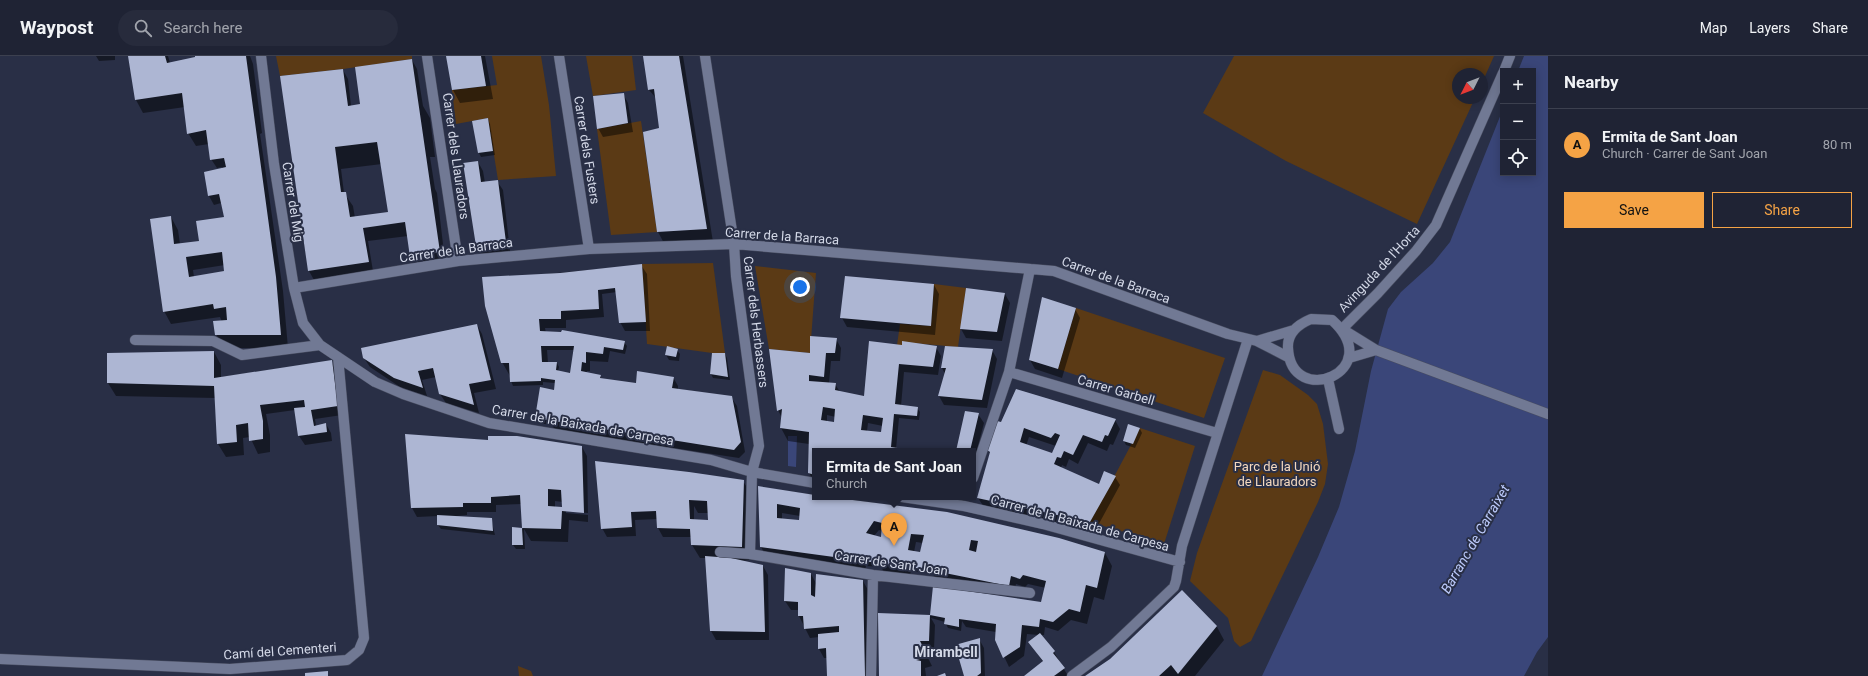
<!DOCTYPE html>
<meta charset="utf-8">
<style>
body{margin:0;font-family:Roboto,sans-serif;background:#272b3c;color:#f1f3f6}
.controls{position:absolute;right:12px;top:12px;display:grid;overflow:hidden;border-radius:0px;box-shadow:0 2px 10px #0003}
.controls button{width:36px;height:36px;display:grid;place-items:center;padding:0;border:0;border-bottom:1px solid #3c404f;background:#1f2334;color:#f1f3f6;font:20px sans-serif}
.compass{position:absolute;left:1452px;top:12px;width:36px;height:36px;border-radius:50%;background:#1f2334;box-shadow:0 2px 10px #0003;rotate:228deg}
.you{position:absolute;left:800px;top:231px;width:14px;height:14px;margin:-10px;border:3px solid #fff;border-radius:50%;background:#1a73e8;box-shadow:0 0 0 6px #1a73e833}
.badge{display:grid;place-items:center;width:26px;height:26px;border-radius:50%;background:#f5a345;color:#111;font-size:13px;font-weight:700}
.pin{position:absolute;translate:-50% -33px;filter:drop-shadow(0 1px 2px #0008)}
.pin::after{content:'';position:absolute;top:21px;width:14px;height:12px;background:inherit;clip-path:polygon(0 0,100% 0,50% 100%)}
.popup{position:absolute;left:812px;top:392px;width:164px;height:52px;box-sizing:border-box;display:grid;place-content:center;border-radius:0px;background:#1f2334;filter:drop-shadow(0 1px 3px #0005);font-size:13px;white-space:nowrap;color:#a1a4ac}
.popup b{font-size:15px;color:#f1f3f6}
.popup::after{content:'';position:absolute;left:50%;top:100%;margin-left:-8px;border:8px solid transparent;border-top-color:#1f2334}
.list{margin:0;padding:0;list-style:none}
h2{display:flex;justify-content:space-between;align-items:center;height:52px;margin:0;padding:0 16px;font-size:17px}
h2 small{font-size:13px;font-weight:400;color:#a1a4ac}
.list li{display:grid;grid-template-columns:26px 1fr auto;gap:12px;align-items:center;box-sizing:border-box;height:72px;padding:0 16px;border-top:1px solid #3c404f}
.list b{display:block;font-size:15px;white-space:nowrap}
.list p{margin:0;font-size:13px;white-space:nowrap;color:#a1a4ac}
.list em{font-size:13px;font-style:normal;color:#a1a4ac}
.actions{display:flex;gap:8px;padding:12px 16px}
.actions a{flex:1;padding:9px 0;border:1px solid #f5a345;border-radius:0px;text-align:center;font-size:14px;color:#f5a345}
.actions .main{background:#f5a345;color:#111}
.icon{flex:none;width:22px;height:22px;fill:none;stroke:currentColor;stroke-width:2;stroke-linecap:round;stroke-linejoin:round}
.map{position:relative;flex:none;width:1548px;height:620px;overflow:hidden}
header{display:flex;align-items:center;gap:24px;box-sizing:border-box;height:56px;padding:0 20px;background:#1f2334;border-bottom:1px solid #3c404f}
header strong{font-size:19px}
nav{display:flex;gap:22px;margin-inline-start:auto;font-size:14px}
.search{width:280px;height:36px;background:#272b3c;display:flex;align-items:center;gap:10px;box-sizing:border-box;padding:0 14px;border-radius:22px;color:#a1a4ac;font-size:15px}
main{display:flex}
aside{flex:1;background:#1f2334}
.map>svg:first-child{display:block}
.green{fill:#5b3a15}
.water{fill:#3a4679}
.shadow{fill:#0007;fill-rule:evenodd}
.building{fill:#adb6d3;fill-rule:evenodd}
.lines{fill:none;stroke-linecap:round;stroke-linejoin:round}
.street-casing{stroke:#484d60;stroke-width:11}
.street{stroke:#717994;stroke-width:10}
.labels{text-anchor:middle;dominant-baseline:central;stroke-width:4;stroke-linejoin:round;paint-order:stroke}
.street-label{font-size:13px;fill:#d3d8e7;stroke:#292f46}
.park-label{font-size:13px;fill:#f5d9bf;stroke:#292f46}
.water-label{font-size:14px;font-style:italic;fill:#bccafb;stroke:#292f46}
.neighbourhood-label{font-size:14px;font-weight:bold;fill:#d3d8e7;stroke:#292f46}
</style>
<header>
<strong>Waypost</strong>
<div class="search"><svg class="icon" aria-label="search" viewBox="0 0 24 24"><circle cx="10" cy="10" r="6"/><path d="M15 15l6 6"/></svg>Search here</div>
<nav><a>Map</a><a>Layers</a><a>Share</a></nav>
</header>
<main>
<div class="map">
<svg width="1548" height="620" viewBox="0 0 1548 620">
<rect width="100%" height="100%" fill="#292f46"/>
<path class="green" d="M276 0H412V3L343 13 280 20Z
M492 0H541L549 49 556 120 498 124 488 62 456 68 452 34 497 29Z
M586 0H632L636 34 593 40Z
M1234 0H1494L1482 27V18H1458V42H1475L1417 168 1286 105 1203 57Z
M641 65 657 176 611 179 597 73Z
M713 207 725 297H712L647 288 642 208Z
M755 210 816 217 810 297 769 293Z
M934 228 966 232 958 291 902 286V289H897L900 268 931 270Z
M1076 252 1225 302 1204 362 1058 313Z
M1263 314 1280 319 1308 339 1317 348 1323 368 1328 408 1325 428 1318 446 1251 585 1240 591 1234 585 1228 562 1190 525 1197 497Z
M1140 372 1195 390 1164 488 1090 466Z
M518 610 531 615 533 620H519Z"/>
<path class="water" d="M1524 0H1548V581L1537 596 1524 620H1262L1318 501 1339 451 1355 395 1371 315 1388 253 1401 236 1433 207 1450 186 1503 53V117H1533V15H1518Z
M788 380H797L796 411 788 410Z"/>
<path class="shadow" d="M96 0H115V4L99 5Z
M129 0H168L170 7 197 3 196 0H250L253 8 262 77 260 78 283 235 288 292H224L216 278 222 266 220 261 171 268 164 255 171 161 178 174 180 188 200 186 225 162 221 147 214 149 209 140 222 113V111L217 112 211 103 209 88 196 90 188 77 185 51 143 57 136 44ZM225 209 226 215 194 221 193 214Z
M447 0H485L493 43 460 47 453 34Z
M644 0H683L713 186 665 189 658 176 660 73 656 42 649 34Z
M412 4 417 13 423 50 430 62 435 101H430L435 133 437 137 445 205 416 209 411 200 408 180 368 185 373 215 314 224 309 215 303 181 281 21 343 14 348 23 351 50 362 49ZM382 108 389 157 355 162 353 150 344 137 341 113Z
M623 38 628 47 633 76 603 81 598 72Z
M488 63 490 68 495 99 481 101 479 97 473 66Z
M478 106 483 115 485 127 497 125 503 134 510 195 482 198 477 189Z
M641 209 647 218 650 275H625L620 266 617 236 602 238 604 261 566 264V272H545L546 277 624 286 627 290 625 298 610 295 608 306 590 305V315H587L586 317 600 320 602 324 637 329 673 321 678 330V333L731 341 737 350 745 396 739 402 555 374 552 369 538 367 536 362 541 333 554 335 555 327 543 326V329L513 330 511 325 510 320 502 306 536 219ZM547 294H574L571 318 558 315 559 311 557 307H548Z
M934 229 939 238 935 279 847 271 842 262Z
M1005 238 1010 247 1002 285 966 282 961 273Z
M1075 253 1080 262 1062 322 1035 313 1030 304Z
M477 269 482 278 496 333 474 337 479 357 446 347 440 338 436 321 422 324 427 340 400 331 370 311 364 302Z
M836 283 841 292 840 305H831L829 327 835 328 840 336 865 341 903 291H936L941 300 938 319 904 316 901 350 917 352 920 356 919 364 899 362 896 393 911 395H815V426L809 417V388L788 385 781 372 782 362 778 354 809 298ZM827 359 836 361 835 367 827 365ZM868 367 883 370 882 377 867 375Z
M677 294 680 298 679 305 669 304 666 299Z
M992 294 997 303 987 352 944 349 939 340 945 318 942 312Z
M214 296 221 309V321L331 305 336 314 342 359 315 363 316 370 326 368 331 377 332 385 305 389 299 380 295 354 266 358 270 379V396L258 398 250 381 243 382 244 399 226 401 218 388 215 342 116 340 108 327Z
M713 298H725L727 302 730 324 713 322 711 318Z
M978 358 984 367 973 409V395H957Z
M1115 364 1120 373 1113 389 1110 388 1107 395 1088 387 1078 408 1069 403 1066 411 1062 409 1061 412 1100 429 1115 421 1120 429 1095 475 984 451 978 442 990 397 988 394 997 366ZM1029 381 1056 390 1053 398 1026 390Z
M1129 370 1140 373 1142 377 1135 392 1126 389 1124 385Z
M582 391 587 400 588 457 566 455V457L588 459V466L569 464 568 486 531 485 524 473 525 493H516L513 489V472L523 473 522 448 496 449V456H467V459L457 460V461L491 463 495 479 441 473 438 469V460L417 461 412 452ZM555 445 563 446V452L555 451Z
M596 406 743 425 751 438 749 504 741 505 763 510 768 519 769 584H716L711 575 707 502H700L692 489V481H663L658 472V463L635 464 636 480 607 481 602 472ZM694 450 698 457H709V465L694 464Z
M759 431 815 439V441H831L947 457 1105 497 1112 510 1104 544 1094 541 1087 568 1071 564 1058 575 1045 571 1044 579H1041L1054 596 1068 620H1025L1043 606 1030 586 1039 579 1027 578 1024 600 1009 611 996 583V576L966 571 962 565 961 575 948 572 945 566 931 562 935 569 934 593 924 594 932 610 925 612 926 620H880L879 558 931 560 934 531 1042 547 1046 532 1028 528 1025 531 1016 528 1014 538 936 523 933 518 911 515 910 519 884 516 881 511 866 510 865 514 766 500 761 491ZM782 457 800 460 799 466 782 463ZM879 474 883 475 881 484 874 480ZM916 486 923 487 920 497 914 496Z
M910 441H965L963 449Z
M811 518 817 529 863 525 868 534 870 620H828L827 602H824L819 593V581L810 582 799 560V554H791L785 545Z
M1182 536 1217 571 1224 584 1195 620H1089L1111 604Z
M979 583 984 592 985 620H966Z"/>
<path class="building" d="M128 0H165L167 7 195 1V0H246L276 221 281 279H215L213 265 227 264 226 251 214 253 213 248 163 256 150 163 171 160 174 188 199 185 196 165 224 161 219 138 208 140 204 116 226 111 224 102 210 104 206 74 187 78 182 37 135 44ZM222 196 224 215 189 221 186 201Z
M446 0H481L486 30 452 34Z
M643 0H679L707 173 657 176 643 76 659 72 654 33 648 34Z
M412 3 440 196 410 201 405 166 363 172 369 206 308 215 280 20 343 13 348 50 360 48 355 11ZM377 86 388 156 350 161 346 136H341L335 91Z
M624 37 628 67 597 73 593 40Z
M488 62 493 95 478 97 472 65Z
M478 105 481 126 498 124 506 186 476 190 463 107Z
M642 208 646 266 619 267 615 232 598 234 599 253 561 255V263H539L540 275 561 276 562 274 625 285 623 294 604 291 603 298 586 296V307L582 306 581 315 601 319 600 322 636 327 637 315 674 321 672 332 732 340 741 386 734 394 535 362 540 331 554 334 555 324 541 322V325L510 326 509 307H501L485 250 482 221 560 217ZM541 290H574L570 317 556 314 557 306H542Z
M845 220 934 228 931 270 840 262Z
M966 232 1005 237 997 276 960 273Z
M1042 241 1076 252 1058 313 1029 304Z
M477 268 491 324 469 328 474 349 439 338 433 312 418 315 423 332 394 322 363 302 361 292Z
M810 280 837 282 835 297H826L824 321 809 319V325L836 327 835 334 864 340 869 285 902 289V285L937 290 933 311 899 308 895 348 918 351 917 360 894 358 891 391 917 395H815V419L808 417 809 376 780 372 782 353 777 355 769 293 810 297ZM823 351 835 353 834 366 821 364ZM863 359 883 362 881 376 861 374Z
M667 290 678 293 676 301 665 299Z
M945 290 993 293 982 344 938 340 946 312H941Z
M214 295V322L332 304 338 350 311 354 314 370 326 367 327 376 298 380 294 352 305 351 304 344 260 349 263 365V383L249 385 248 367 236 369 237 386 217 388 214 330 107 327V297Z
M712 297H725L728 321 710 318Z
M1016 333 1116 363 1108 380 1105 379 1102 386 1083 379 1073 399 1064 395 1061 402 1057 401 1054 408 1099 428 1104 415 1116 420 1090 466 977 442 990 396 987 394 997 365 1001 366ZM1024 372 1051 382 1055 377 1060 379 1052 397 1020 386Z
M965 355 979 357 970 395H956Z
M1128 368 1140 372 1133 388 1123 385Z
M405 378 488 384V380H517L582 390 584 457 562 455 561 473 522 472 520 439 491 441V447H463V451L411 452ZM548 433 561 434 562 451 548 450Z
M595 405 689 416 744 424 742 491 691 489 690 473 657 472 656 455 631 456 632 471 601 473ZM689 444 707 445 708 464 690 463Z
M758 430 815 439V441H829L947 456 1059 482 1105 496 1097 532 1086 529 1080 556 1069 553 1053 566 1040 563 1039 571 1022 569 1020 591 1003 602 995 584 996 568 959 563V571L944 568 945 562 930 559 929 585H920L928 601 916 604 921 605V620H879L878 557 930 559 933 530 1041 546 1046 525 1023 519 1020 523 1011 520 1009 530 930 514 760 491ZM777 448 800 452 799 464 777 462ZM874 465 882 467 881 481 866 477ZM911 478 924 479 920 496 908 494ZM971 484 978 485 976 496 969 494Z
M437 459 492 462 493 475 437 469Z
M512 471 522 472 523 489H512Z
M705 500 731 502 763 509 765 576 710 575Z
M785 512 811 517V539L815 541 816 518 863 524 865 620H827L826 592 818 593V578L839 576V570L804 573 803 560H798V546L784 545Z
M1182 534 1217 570 1178 618 1171 609 1159 620H1085L1110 603Z
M1040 577 1055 595 1053 597 1065 612 1054 620H1024L1043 605 1028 586Z
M980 582 981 617 977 620H964L955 589Z
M328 615V620H305V617Z
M945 617 946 620H937Z"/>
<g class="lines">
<g class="street-casing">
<path id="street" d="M261 0 274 108 294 232 303 267 320 289 375 326 403 338 489 367 711 404 752 416 815 427
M427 0 458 205
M559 0 589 193
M705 0 734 188 736 220 759 390 752 416 750 498
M1504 15 1510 0
M1503 17 1436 169 1416 195 1378 237 1342 273 1376 294 1548 358
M294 232 458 205 589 193 734 188 1054 215 1228 278 1257 285 1288 301
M1311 263 1332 264C1388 315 1291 354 1288 292 1287 277 1299 268 1311 263Z
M135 284 213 285 242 299 320 289
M1257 285 1294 274
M1349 302 1376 294
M1009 316 1217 377
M1328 323 1339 373
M973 422 1009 316 1030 213
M902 441 964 450 1043 468 1180 506
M720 496 750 498 873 519 1030 537
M0 603 230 613 347 604 359 594 364 582 338 301
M871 620 873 519
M1072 620 1111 591 1174 531 1176 525 1182 490 1248 283"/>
</g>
<use href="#street" class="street"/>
</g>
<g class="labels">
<g class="street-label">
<text transform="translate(587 94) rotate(81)">Carrer dels Fusters</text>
<text transform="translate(456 100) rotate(82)">Carrer dels Llauradors</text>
<text transform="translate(293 146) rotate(81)">Carrer del Mig</text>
<text transform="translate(782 180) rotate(4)">Carrer de la Barraca</text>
<text transform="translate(456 194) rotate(-8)">Carrer de la Barraca</text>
<text transform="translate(1379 213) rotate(-47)">Avinguda de l'Horta</text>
<text transform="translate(1116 224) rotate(20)">Carrer de la Barraca</text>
<text transform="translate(756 266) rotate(83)">Carrer dels Herbassers</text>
<text transform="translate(1116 334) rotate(16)">Carrer Garbell</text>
<text transform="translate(583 369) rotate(10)">Carrer de la Baixada de Carpesa</text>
<text transform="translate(1080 467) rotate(15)">Carrer de la Baixada de Carpesa</text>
<text transform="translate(891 507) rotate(8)">Carrer de Sant Joan</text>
<text transform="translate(280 595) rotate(-4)">Camí del Cementeri</text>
</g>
<g class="park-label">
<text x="1277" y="410">Parc de la Unió<tspan x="1277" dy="15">de Llauradors</tspan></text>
</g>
<g class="water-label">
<text transform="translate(1475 483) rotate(-60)">Barranc de Carraixet</text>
</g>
<g class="neighbourhood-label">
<text x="946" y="596">Mirambell</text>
</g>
</g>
</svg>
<div class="controls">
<button>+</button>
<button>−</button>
<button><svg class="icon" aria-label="locate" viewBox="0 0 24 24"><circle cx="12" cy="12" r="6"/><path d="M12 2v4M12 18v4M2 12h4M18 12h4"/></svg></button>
</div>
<svg class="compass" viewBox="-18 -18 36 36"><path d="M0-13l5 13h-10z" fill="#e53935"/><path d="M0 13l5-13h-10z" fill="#a1a4ac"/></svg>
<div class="you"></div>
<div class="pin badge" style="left:894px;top:490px">A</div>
<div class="popup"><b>Ermita de Sant Joan</b>Church</div>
</div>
<aside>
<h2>Nearby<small></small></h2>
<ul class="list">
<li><span class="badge">A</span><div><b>Ermita de Sant Joan</b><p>Church · Carrer de Sant Joan</p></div><em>80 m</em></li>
</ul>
<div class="actions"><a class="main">Save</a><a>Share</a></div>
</aside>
</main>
